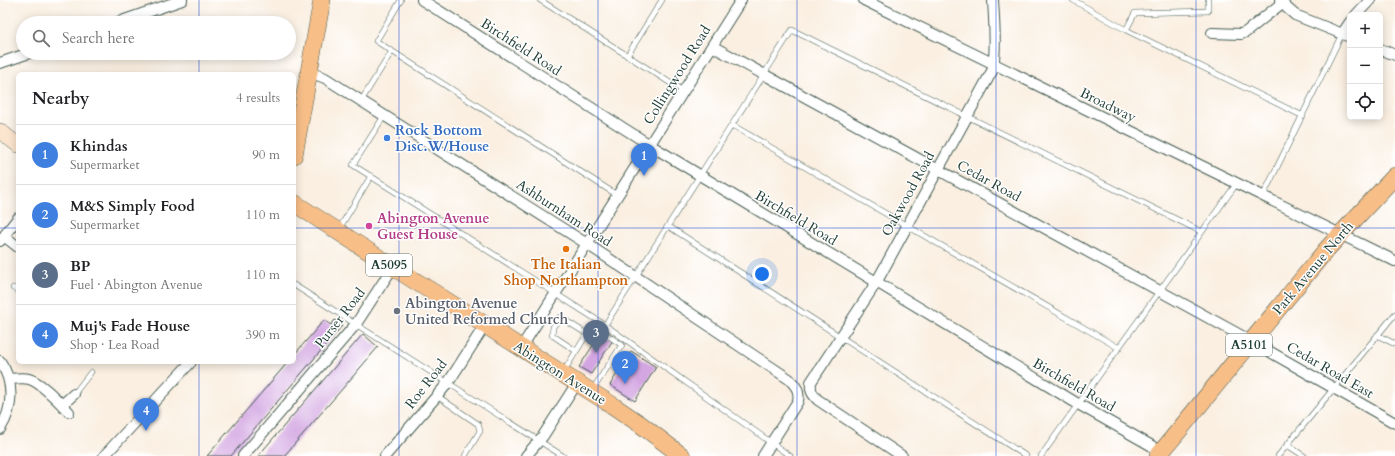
<!DOCTYPE html>
<meta charset="utf-8">
<style>
body{margin:0;font-family:Cardo,serif;background:#f6f6f6;color:#202124}
.controls{position:absolute;right:12px;top:12px;display:grid;overflow:hidden;border-radius:6px;box-shadow:0 2px 10px #0003}
.controls button{width:36px;height:36px;display:grid;place-items:center;padding:0;border:0;border-bottom:1px solid #e0e0e0;background:#fff;color:#202124;font:20px sans-serif}
.you{position:absolute;left:762px;top:274px;width:14px;height:14px;margin:-10px;border:3px solid #fff;border-radius:50%;background:#1a73e8;box-shadow:0 0 0 6px #1a73e833}
.badge{display:grid;place-items:center;width:26px;height:26px;border-radius:50%;background:#d1495b;color:#fff;font-size:13px;font-weight:700}
.pin{position:absolute;translate:-50% -33px;filter:drop-shadow(0 1px 2px #0008)}
.pin::after{content:'';position:absolute;top:21px;width:14px;height:12px;background:inherit;clip-path:polygon(0 0,100% 0,50% 100%)}
.list{margin:0;padding:0;list-style:none}
h2{display:flex;justify-content:space-between;align-items:center;height:52px;margin:0;padding:0 16px;font-size:17px}
h2 small{font-size:13px;font-weight:400;color:#757577}
.list li{display:grid;grid-template-columns:26px 1fr auto;gap:12px;align-items:center;box-sizing:border-box;height:60px;padding:0 16px;border-top:1px solid #e0e0e0}
.list b{display:block;font-size:15px;white-space:nowrap}
.list p{margin:0;font-size:13px;white-space:nowrap;color:#757577}
.list em{font-size:13px;font-style:normal;color:#757577}
.icon{flex:none;width:22px;height:22px;fill:none;stroke:currentColor;stroke-width:2;stroke-linecap:round;stroke-linejoin:round}
.map{position:relative;flex:none;width:1395px;height:456px;overflow:hidden}
.search{position:absolute;background:#fff;box-shadow:0 2px 10px #0003;left:16px;top:16px;width:280px;height:44px;display:flex;align-items:center;gap:10px;box-sizing:border-box;padding:0 14px;border-radius:22px;color:#757577;font-size:15px}
.panel{position:absolute;background:#fff;box-shadow:0 2px 10px #0003;left:16px;top:72px;width:280px;height:292px;border-radius:6px}
.map>svg:first-child{display:block}
.building{fill:#d3a6e2}
.lines{fill:none;stroke-linecap:round;stroke-linejoin:round}
.lane-casing{stroke:#40584e;stroke-width:6}
.street-casing{stroke:#40584e;stroke-width:12}
.secondary-casing{stroke:#40584e;stroke-width:16}
.primary-casing{stroke:#40584e;stroke-width:18}
.lane{stroke:#fff;stroke-width:5}
.street{stroke:#fff;stroke-width:10}
.secondary{stroke:#fce5cf;stroke-width:15}
.primary{stroke:#f7be88;stroke-width:17}
.grid{fill:none;stroke:#1d4ed8;stroke-width:1;stroke-opacity:0.55}
.shop-dot{fill:#3f7fe0;stroke:#fff;stroke-width:1.5}
.hotel-dot{fill:#d1479c;stroke:#fff;stroke-width:1.5}
.food-dot{fill:#e8710a;stroke:#fff;stroke-width:1.5}
.worship-dot{fill:#6b7280;stroke:#fff;stroke-width:1.5}
.labels{text-anchor:middle;dominant-baseline:central;stroke-width:3;stroke-linejoin:round;paint-order:stroke}
.shield{fill:#fff;stroke:#627771;stroke-width:1}
.shield-label{font-size:13px;font-weight:bold;fill:#1f3d34}
.street-label{font-size:14px;fill:#1f3d34;stroke:#fff}
.shop-label{font-size:14px;font-weight:bold;fill:#366cbe;stroke:#fff;text-anchor:start}
.hotel-label{font-size:14px;font-weight:bold;fill:#b23c85;stroke:#fff;text-anchor:start}
.food-label{font-size:14px;font-weight:bold;fill:#c56008;stroke:#fff}
.worship-label{font-size:14px;font-weight:bold;fill:#5b616d;stroke:#fff;text-anchor:start}
</style>
<div class="map">
<svg width="1395" height="456" viewBox="0 0 1395 456">
<rect width="100%" height="100%" fill="#fff"/>
<filter id="ink" filterUnits="userSpaceOnUse"><feTurbulence type="fractalNoise" baseFrequency=".025" numOctaves="2"/><feDisplacementMap in="SourceGraphic" scale="8" xChannelSelector="R" yChannelSelector="G"/><feConvolveMatrix kernelMatrix="1 2 1 2 8 2 1 2 1" color-interpolation-filters="sRGB"/></filter>
<filter id="wash" filterUnits="userSpaceOnUse"><feTurbulence type="fractalNoise" baseFrequency=".012" numOctaves="4" result="noise"/><feDisplacementMap in="SourceGraphic" scale="16" xChannelSelector="R" yChannelSelector="G"/><feGaussianBlur stdDeviation="0.9" result="paint"/><feColorMatrix in="noise" values="0 0 0 0 0 0 0 0 0 0 0 0 0 0 0 0 0 1.4 0 .05"/><feComposite in="paint" operator="in"/></filter>
<g filter="url(#wash)">
<rect width="100%" height="100%" fill="#faefe1"/>
<g id="blocks">
<path class="building" d="M324 320 331 325 335 320 342 326 231 456H207L288 362H294V355Z
M601 333 613 340 591 374 579 367Z
M363 334 378 347 343 388 284 456H258Z
M631 351 656 367 635 401 610 385Z"/>
</g>
</g>
<g filter="url(#ink)">
<use href="#blocks" fill-opacity="0" stroke="#40584e" stroke-width="1"/>
<g class="lines">
<g class="lane-casing">
<path id="lane" d="M401 0 376 41 617 195
M540 0 683 91
M1073 0 1126 30 1303 116
M1126 30 1135 13 1208 11V0
M627 56 662 0
M361 101 392 51
M384 116 353 165 605 325 790 456
M732 125 1119 348
M1263 196 1342 34
M668 226 1026 456
M339 229 371 176
M294 285 563 456
M13 288 18 291
M605 325 792 30 1202 232
M1377 335 1395 344
M576 351 552 335 553 327 560 317 587 334
M564 371 587 334 601 331 622 345 593 389
M74 394 91 372
M437 396 478 424 480 431 465 456
M1287 445 1304 456
M1041 456 1237 183
M1278 456 1395 314"/>
</g>
<g class="street-casing">
<path id="street" d="M422 0 650 145 1078 404 1152 446 1162 456
M864 0 1395 261
M1280 0 1287 8 1295 15 1350 37
M1356 15 1370 0
M116 23 182 0
M1212 33 1241 34 1246 32 1282 3
M1342 34 1350 22
M712 46 1251 341 1395 423
M1380 49 1395 55
M0 63 29 53
M309 72 325 78 587 244 789 379C796 386 800 391 798 401L763 456
M4 236 18 247
M0 241 18 218
M521 348 741 0
M0 361C14 382 14 407 0 429
M10 379C16 379 23 377 29 379 41 382 60 403 69 412
M62 405 74 394
M104 456 191 362
M243 456 356 324 393 267
M385 456 448 383 485 325
M526 456 543 436 577 383
M902 456 818 400C812 394 810 391 811 382L876 283 992 71C997 54 994 19 993 0"/>
</g>
<g class="secondary-casing">
<path id="secondary" d="M0 131 18 145"/>
</g>
<g class="primary-casing">
<path id="primary" d="M294 155 322 0
M294 203 393 267 612 405 640 424 682 456
M1158 456 1326 250 1395 176"/>
</g>
<use href="#lane" class="lane"/>
<use href="#street" class="street"/>
<use href="#secondary" class="secondary"/>
<use href="#primary" class="primary"/>
</g>
</g>
<path class="grid" d="M199 0V23M399 0V456M598 0V456M797 0V456M996 0V456M1196 0V456M199 53V74M0 228H18M294 228H1395M199 362V456"/>
<circle class="shop-dot" cx="387" cy="138" r="4"/>
<circle class="hotel-dot" cx="369" cy="226" r="4"/>
<circle class="food-dot" cx="566" cy="249" r="4"/>
<circle class="worship-dot" cx="397" cy="311" r="4"/>
<g class="labels">
<g class="shield">
<rect x="366" y="254" width="46" height="22" rx="3"/>
<rect x="1226" y="334" width="46" height="22" rx="3"/>
</g>
<g class="shield-label">
<text x="389" y="265">A5095</text>
<text x="1249" y="345">A5101</text>
</g>
<g class="street-label">
<text transform="translate(521 47) rotate(33)">Birchfield Road</text>
<text transform="translate(677 75) rotate(-58)">Collingwood Road</text>
<text transform="translate(1108 105) rotate(26)">Broadway</text>
<text transform="translate(989 181) rotate(29)">Cedar Road</text>
<text transform="translate(908 194) rotate(-61)">Oakwood Road</text>
<text transform="translate(564 213) rotate(33)">Ashburnham Road</text>
<text transform="translate(796 218) rotate(31)">Birchfield Road</text>
<text transform="translate(1313 268) rotate(-50)">Park Avenue North</text>
<text transform="translate(340 318) rotate(-52)">Purser Road</text>
<text transform="translate(1330 370) rotate(30)">Cedar Road East</text>
<text transform="translate(560 373) rotate(32)">Abington Avenue</text>
<text transform="translate(426 384) rotate(-52)">Roe Road</text>
<text transform="translate(1074 385) rotate(30)">Birchfield Road</text>
</g>
<g class="shop-label">
<text x="395" y="130">Rock Bottom<tspan x="395" dy="16">Disc.W/House</tspan></text>
</g>
<g class="hotel-label">
<text x="377" y="218">Abington Avenue<tspan x="377" dy="16">Guest House</tspan></text>
</g>
<g class="food-label">
<text x="566" y="264">The Italian<tspan x="566" dy="16">Shop Northampton</tspan></text>
</g>
<g class="worship-label">
<text x="405" y="303">Abington Avenue<tspan x="405" dy="16">United Reformed Church</tspan></text>
</g>
</g>
</svg>
<div class="controls">
<button>+</button>
<button>−</button>
<button><svg class="icon" aria-label="locate" viewBox="0 0 24 24"><circle cx="12" cy="12" r="6"/><path d="M12 2v4M12 18v4M2 12h4M18 12h4"/></svg></button>
</div>
<div class="you"></div>
<div class="pin badge" style="left:644px;top:176px;background:#3f7fe0">1</div>
<div class="pin badge" style="left:625px;top:384px;background:#3f7fe0">2</div>
<div class="pin badge" style="left:596px;top:353px;background:#5c6f8a">3</div>
<div class="pin badge" style="left:146px;top:431px;background:#3f7fe0">4</div>
<div class="search"><svg class="icon" aria-label="search" viewBox="0 0 24 24"><circle cx="10" cy="10" r="6"/><path d="M15 15l6 6"/></svg>Search here</div>
<section class="panel">
<h2>Nearby<small>4 results</small></h2>
<ul class="list">
<li><span class="badge" style="background:#3f7fe0">1</span><div><b>Khindas</b><p>Supermarket</p></div><em>90 m</em></li>
<li><span class="badge" style="background:#3f7fe0">2</span><div><b>M&amp;S Simply Food</b><p>Supermarket</p></div><em>110 m</em></li>
<li><span class="badge" style="background:#5c6f8a">3</span><div><b>BP</b><p>Fuel · Abington Avenue</p></div><em>110 m</em></li>
<li><span class="badge" style="background:#3f7fe0">4</span><div><b>Muj's Fade House</b><p>Shop · Lea Road</p></div><em>390 m</em></li>
</ul>
</section>
</div>
